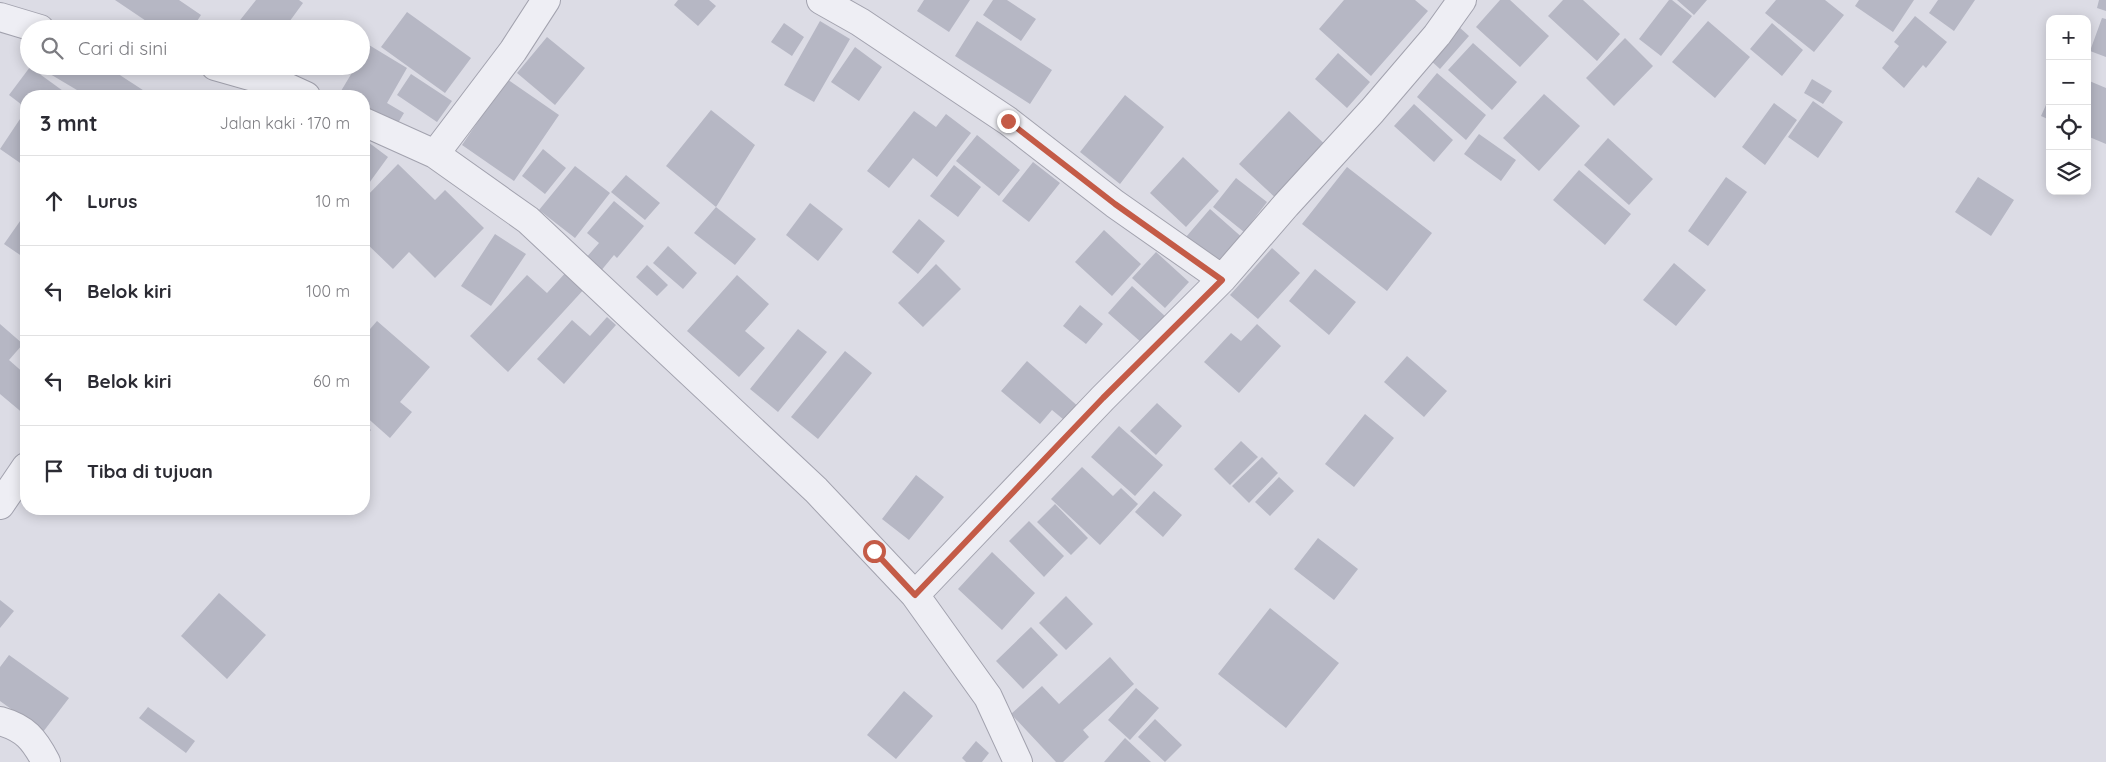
<!DOCTYPE html>
<html lang="id">
<meta charset="utf-8">
<style>
body{margin:0;font-family:Quicksand,sans-serif;background:#f7f7f7;color:#2b2b33}
.controls{position:absolute;right:15px;top:15px;display:grid;overflow:hidden;border-radius:10px;box-shadow:0 2px 12px #0003}
.controls button{width:45px;height:45px;display:grid;place-items:center;padding:0;border:0;border-bottom:1px solid #e1e1e2;background:#fff;color:#2b2b33;font:25px sans-serif}
.stop{position:absolute;width:15px;height:15px;margin:-11px;border:4px solid #c45b47;border-radius:50%;background:#fff}
.stop.end{background:#c45b47;border-color:#fff;box-shadow:0 1px 5px #0008}
.list{margin:0;padding:0;list-style:none}
h2{display:flex;justify-content:space-between;align-items:center;height:65px;margin:0;padding:0 20px;font-size:21px}
h2 small{font-size:16px;font-weight:400;color:#7c7c81}
.list li{display:grid;grid-template-columns:32px 1fr auto;gap:15px;align-items:center;box-sizing:border-box;height:90px;padding:0 20px;border-top:1px solid #e1e1e2}
.list b{display:block;font-size:19px;white-space:nowrap}
.list em{font-size:16px;font-style:normal;color:#7c7c81}
.icon{flex:none;width:28px;height:28px;fill:none;stroke:currentColor;stroke-width:2;stroke-linecap:round;stroke-linejoin:round}
.map{position:relative;flex:none;width:2106px;height:762px;overflow:hidden}
.search{position:absolute;background:#fff;box-shadow:0 2px 12px #0003;left:20px;top:20px;width:350px;height:55px;display:flex;align-items:center;gap:12px;box-sizing:border-box;padding:0 18px;border-radius:28px;color:#7c7c81;font-size:19px}
.panel{position:absolute;background:#fff;box-shadow:0 2px 12px #0003;left:20px;top:90px;width:350px;height:425px;border-radius:20px}
.map>svg:first-child{display:block}
.building{fill:#b6b7c4}
.lines{fill:none;stroke-linecap:round;stroke-linejoin:round}
.minor-casing{stroke:#a2a2ae;stroke-width:30}
.minor{stroke:#eeeef4;stroke-width:28}
.route{stroke:#c45b47;stroke-width:6}
</style>
<div class="map">
<svg width="2106" height="762" viewBox="0 0 2106 762">
<rect width="100%" height="100%" fill="#dcdce5"/>
<path class="building" d="M115 0H179L201 15 192 29H158Z
M256 0H299L303 3 284 29H243L237 24Z
M678 0H709L716 6 698 26 674 5Z
M924 0H970L949 32 917 11Z
M993 0H1007L1036 19 1021 41 983 15Z
M1344 0H1415L1428 11 1371 76 1319 29Z
M1500 0H1510L1549 36 1520 67 1476 27Z
M1563 0H1583L1620 34 1597 61 1548 16Z
M1669 0H1672L1692 16 1661 56 1639 39Z
M1677 0H1707L1694 15Z
M1776 0H1825L1844 15 1814 52 1765 13Z
M1859 0H1914L1893 32 1855 6Z
M1938 0H1975L1954 31 1929 13Z
M2099 0H2106V11L2097 8Z
M407 12 471 58 445 93 381 47Z
M1915 16 1947 42 1926 68 1923 65 1904 88 1882 68 1899 46 1894 42Z
M2102 18 2106 19V57L2090 51Z
M820 21 850 39 814 102 784 85Z
M977 21 1052 70 1030 104 955 56Z
M1708 21 1750 57 1715 98 1672 62Z
M784 23 804 37 792 56 771 42Z
M1772 23 1803 50 1782 76 1750 49Z
M1458 26 1469 36 1440 69 1429 59Z
M547 37 585 68 555 105 517 73Z
M1625 38 1653 66 1614 106 1586 78Z
M1473 43 1517 82 1492 110 1448 70Z
M369 45 407 68 387 103 404 113 392 133 364 116V96H338L356 66H361V58Z
M855 47 882 67 859 101 831 82Z
M1338 53 1370 82 1347 108 1315 79Z
M55 66H106L152 96H87L50 74Z
M30 67 70 96H26V108L9 95Z
M1437 73 1486 115 1466 140 1417 97Z
M411 74 452 101 437 122 397 95Z
M507 79 559 115 514 181 462 145Z
M1812 79 1832 91 1823 104 1804 93Z
M2087 80 2106 88V144L2087 136Z
M1544 94 1580 126 1539 171 1503 138Z
M1125 95 1164 127 1120 184 1080 152Z
M2050 96V120L2041 116Z
M1813 101 1843 122 1818 158 1788 137Z
M1774 103 1797 120 1765 165 1742 147Z
M1414 104 1453 140 1434 162 1394 126Z
M26 110V167L0 149Z
M711 110 755 145 716 207 666 166Z
M914 111 936 127 946 114 971 133 937 177 913 158 889 188 867 171Z
M1289 111 1330 149 1280 202 1239 164Z
M1479 134 1516 160 1501 181 1464 154Z
M977 135 1020 170 999 196 956 161Z
M1608 138 1653 179 1629 205 1584 165Z
M364 139 388 157 364 190Z
M543 149 566 168 545 194 522 176Z
M1183 157 1219 191 1186 227 1150 193Z
M1033 162 1060 183 1029 222 1002 201Z
M398 164 435 200 445 190 484 228 435 278 409 252 393 269 364 241V199Z
M954 165 981 187 958 217 930 196Z
M575 166 610 193 575 238 539 210Z
M1347 167 1432 233 1387 291 1302 224Z
M1579 170 1631 214 1605 245 1553 200Z
M626 175 660 203 645 220 611 192Z
M1726 177 1747 192 1708 246 1688 231Z
M1978 177 2014 200 1991 236 1955 212Z
M1236 178 1267 202 1244 232 1213 207Z
M614 201 644 226 617 258 614 255 600 272 585 259 599 243 587 233Z
M810 203 843 229 818 261 786 235Z
M716 207 756 239 735 265 694 233Z
M1210 209 1245 240 1221 268 1186 237Z
M25 214 26 215V259L4 244Z
M919 219 945 241 918 274 892 252Z
M1104 230 1141 264 1112 296 1075 262Z
M495 234 526 254 491 306 461 286Z
M668 246 697 273 683 289 653 263Z
M1272 248 1300 273 1258 319 1230 295Z
M1156 252 1189 282 1165 308 1132 278Z
M1674 263 1706 290 1676 326 1643 300Z
M936 264 961 289 923 327 898 303Z
M647 265 668 285 657 296 636 277Z
M1315 269 1356 302 1329 335 1289 301Z
M568 270 586 287 508 372 470 336 527 275 547 293Z
M737 275 769 304 745 331 765 348 739 377 687 331Z
M1132 286 1166 317 1142 343 1108 313Z
M1080 305 1103 324 1086 344 1063 326Z
M607 317 616 325 564 384 537 359 572 320 590 336Z
M377 321 430 367 400 402 412 412 390 438 364 415V336Z
M0 324 23 344 9 360 26 375V413L25 415 0 394Z
M1257 324 1281 346 1239 393 1204 362 1231 333 1241 341Z
M798 329 827 352 778 412 750 389Z
M845 351 872 373 818 439 791 417Z
M1407 356 1447 391 1424 417 1384 382Z
M1027 361 1081 409 1069 424 1052 410 1040 424 1001 391Z
M1157 403 1182 426 1156 455 1130 431Z
M1365 414 1394 438 1354 487 1325 464Z
M364 424 371 430 364 438Z
M1119 426 1163 465 1135 496 1091 457Z
M1241 441 1258 457 1230 485 1214 469Z
M1262 457 1278 473 1249 503 1232 486Z
M1082 467 1113 496 1121 488 1138 504 1100 545 1051 499Z
M916 475 944 497 909 540 882 519Z
M1279 477 1294 491 1270 516 1255 502Z
M1154 491 1182 515 1163 537 1135 512Z
M1055 504 1088 538 1071 555 1037 522Z
M1029 521 1064 556 1044 577 1009 541Z
M1318 538 1358 569 1334 600 1294 569Z
M992 552 1035 593 1002 630 958 589Z
M219 593 266 635 227 679 181 636Z
M1066 596 1093 624 1066 650 1039 623Z
M0 600 14 611 0 628Z
M1270 608 1339 663 1286 728 1218 674Z
M1031 627 1058 655 1023 689 996 661Z
M9 655 69 698 43 732 0 701V667Z
M1110 657 1134 684 1083 730 1089 737 1063 762H1056L1011 714 1042 686 1059 704Z
M1136 688 1159 708 1130 740 1108 720Z
M904 691 933 716 896 759 867 735Z
M148 707 195 741 186 753 139 718Z
M1155 719 1182 745 1165 762 1138 737Z
M1125 738 1151 762H1104Z
M976 741 989 753 982 762H966L962 758Z"/>
<g class="lines">
<g class="minor-casing">
<path id="minor" d="M821 0 860 22 1008 121 1115 204 1222 279
M0 17 40 29
M215 66 282 85 306 96
M364 122 435 154 528 220 816 490 915 595 988 697 1018 762
M435 154 513 51 546 0
M0 505 26 467
M915 595 1103 398 1222 279 1286 205 1372 111 1437 35 1462 0
M0 721C25 728 34 739 46 762"/>
</g>
<use href="#minor" class="minor"/>
</g>
<g class="lines">
<path class="route" d="M874 551 915 595 1103 398 1222 280 1115 204 1008 121"/>
</g>
</svg>
<div class="controls">
<button>+</button>
<button>−</button>
<button><svg class="icon" aria-label="locate" viewBox="0 0 24 24"><circle cx="12" cy="12" r="6"/><path d="M12 2v4M12 18v4M2 12h4M18 12h4"/></svg></button>
<button><svg class="icon" aria-label="layers" viewBox="0 0 24 24"><path d="M12 4l9 5-9 5-9-5zM3 14l9 5 9-5"/></svg></button>
</div>
<div class="stop" style="left:874px;top:551px"></div>
<div class="stop end" style="left:1008px;top:121px"></div>
<div class="search"><svg class="icon" aria-label="search" viewBox="0 0 24 24"><circle cx="10" cy="10" r="6"/><path d="M15 15l6 6"/></svg>Cari di sini</div>
<section class="panel">
<h2>3 mnt<small>Jalan kaki · 170 m</small></h2>
<ul class="list">
<li><svg class="icon" aria-label="ahead" viewBox="0 0 24 24"><path d="M12 20V5M6 11l6-6 6 6"/></svg><div><b>Lurus</b></div><em>10 m</em></li>
<li><svg class="icon" aria-label="left" viewBox="0 0 24 24"><path d="M17 20v-9H6M10 6l-5 5 5 5"/></svg><div><b>Belok kiri</b></div><em>100 m</em></li>
<li><svg class="icon" aria-label="left" viewBox="0 0 24 24"><path d="M17 20v-9H6M10 6l-5 5 5 5"/></svg><div><b>Belok kiri</b></div><em>60 m</em></li>
<li><svg class="icon" aria-label="arrive" viewBox="0 0 24 24"><path d="M6 21V4h12l-3 4 3 4H6"/></svg><div><b>Tiba di tujuan</b></div></li>
</ul>
</section>
</div>
